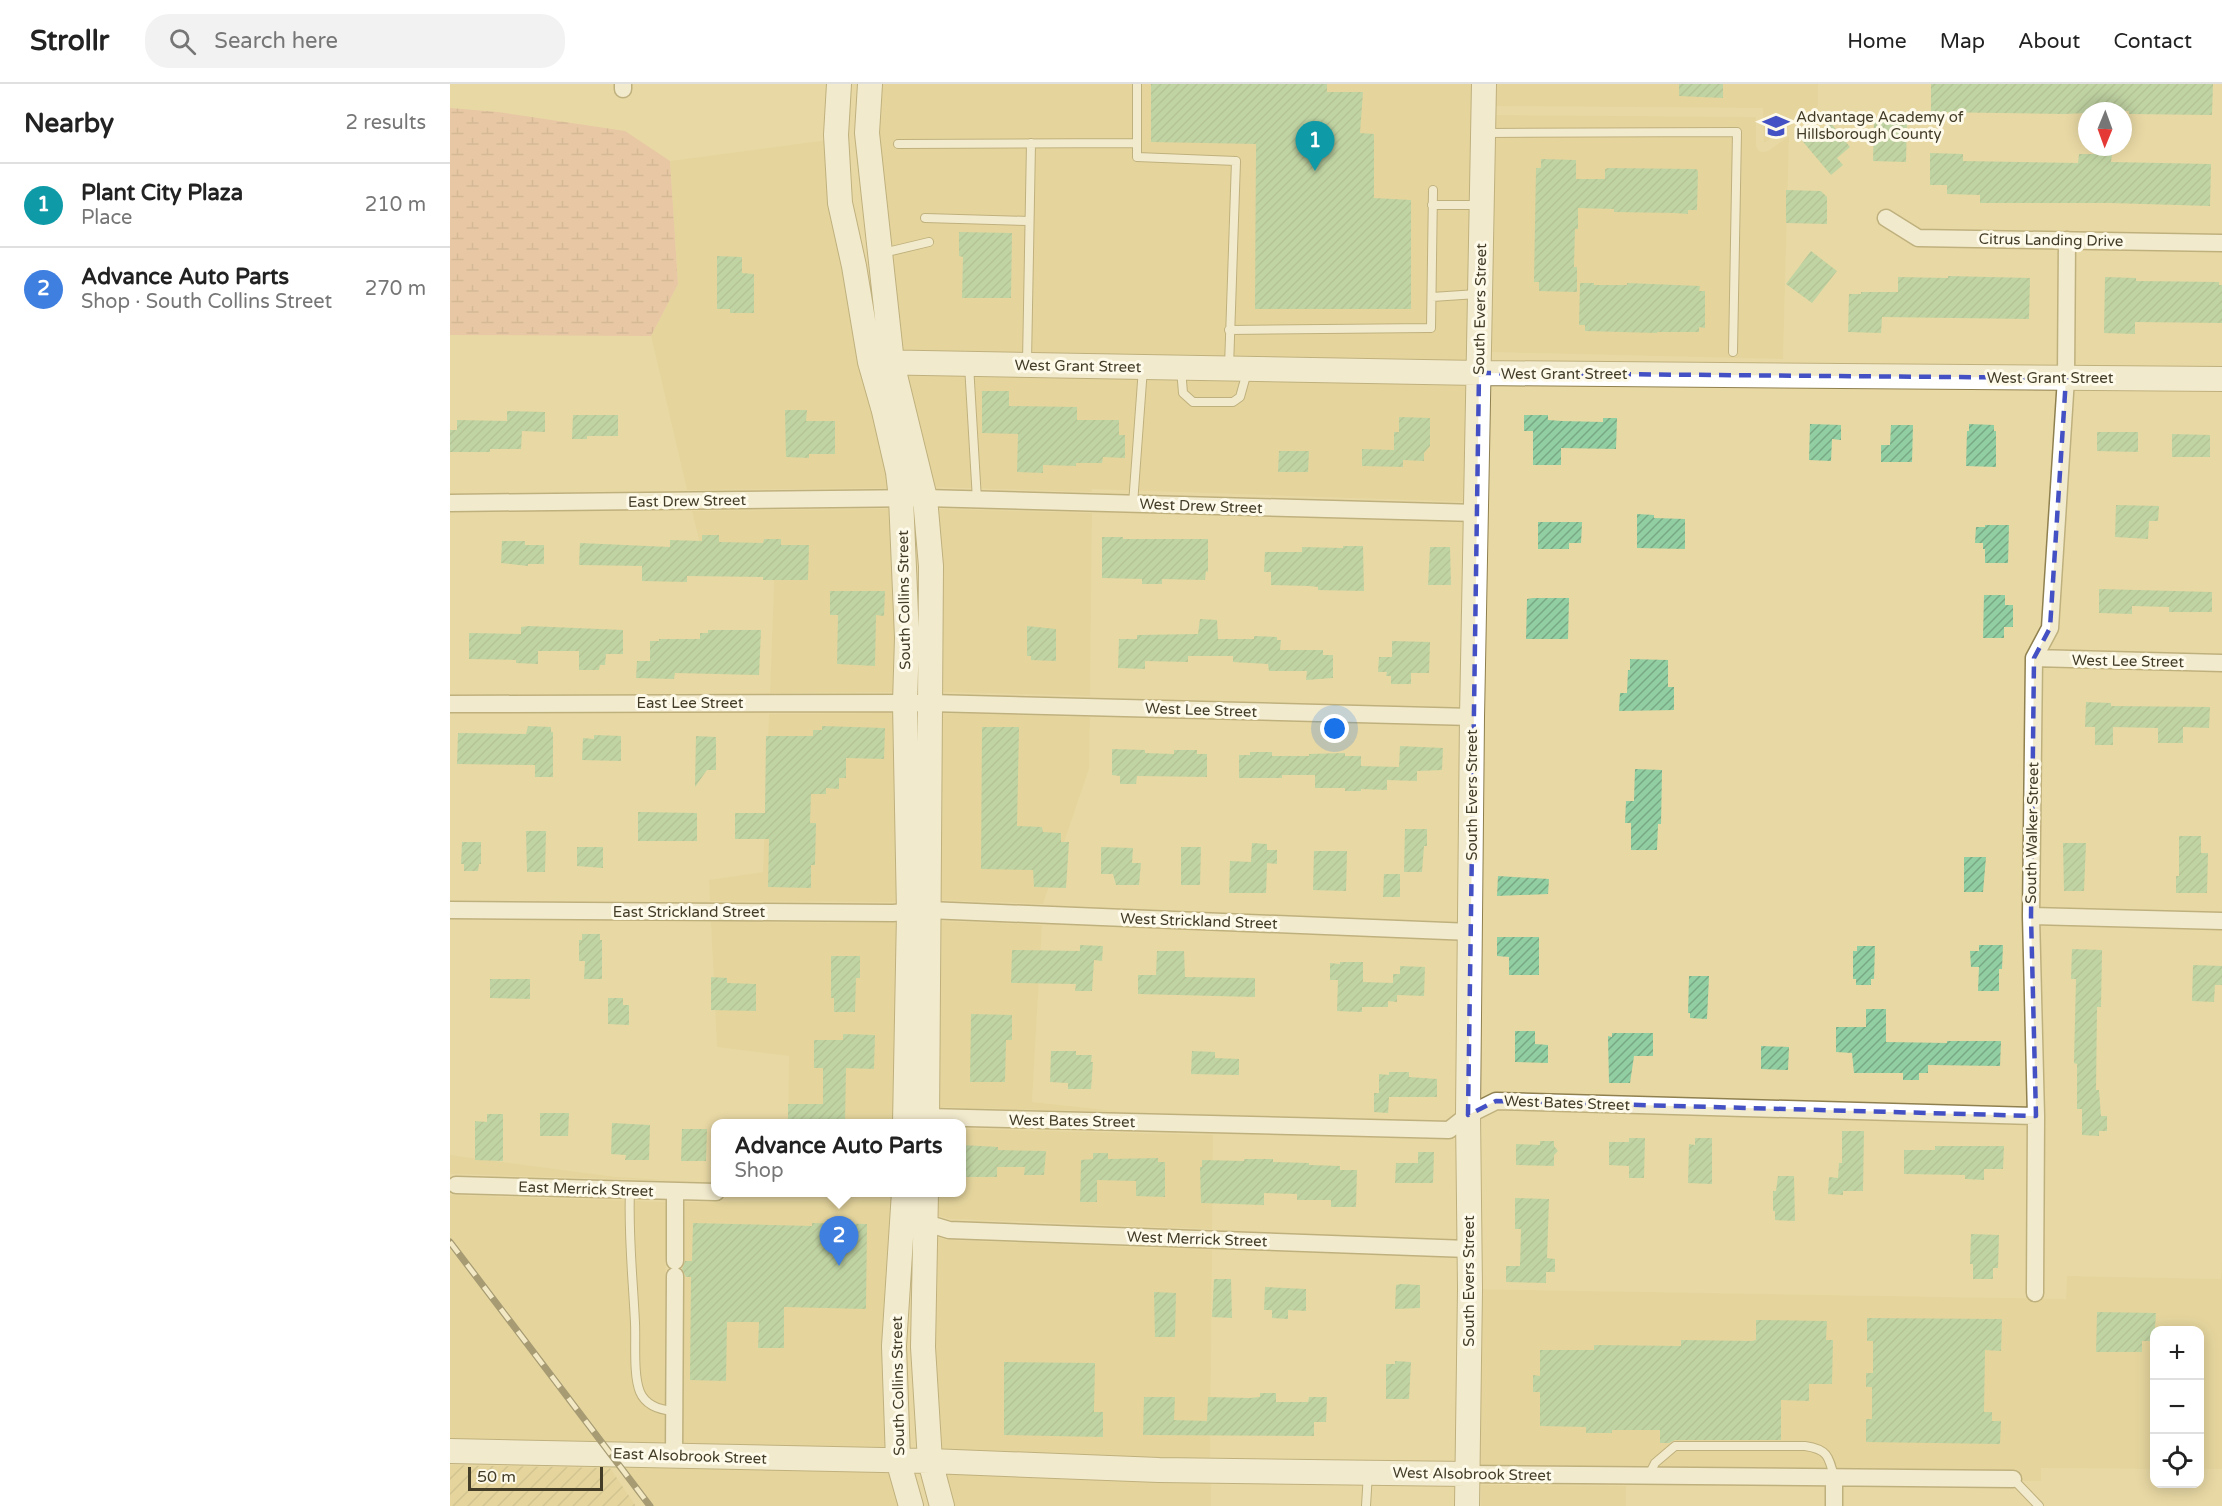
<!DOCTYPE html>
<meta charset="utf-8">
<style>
body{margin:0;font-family:"Varela Round",sans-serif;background:#f2f2f2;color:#222}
.controls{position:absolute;right:18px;bottom:18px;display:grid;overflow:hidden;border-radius:12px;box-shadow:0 3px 15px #0003}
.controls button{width:54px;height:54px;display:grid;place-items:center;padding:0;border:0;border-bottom:2px solid #e0e0e0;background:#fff;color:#222;font:30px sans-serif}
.compass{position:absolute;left:1628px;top:18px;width:54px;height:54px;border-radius:50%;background:#fff;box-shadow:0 3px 15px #0003;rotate:181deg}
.scale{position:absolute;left:18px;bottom:15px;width:135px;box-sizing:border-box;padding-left:6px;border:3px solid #433d28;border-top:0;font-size:16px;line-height:21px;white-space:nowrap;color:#433d28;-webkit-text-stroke:4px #fefaea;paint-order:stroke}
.you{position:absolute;left:885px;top:645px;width:21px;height:21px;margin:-15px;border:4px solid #fff;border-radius:50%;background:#1a73e8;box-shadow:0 0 0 9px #1a73e833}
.badge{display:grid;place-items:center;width:39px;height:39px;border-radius:50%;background:#b45309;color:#fff;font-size:20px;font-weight:700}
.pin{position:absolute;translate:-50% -50px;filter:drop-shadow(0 2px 3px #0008)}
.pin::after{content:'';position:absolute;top:32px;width:21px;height:18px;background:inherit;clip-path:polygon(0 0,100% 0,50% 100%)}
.popup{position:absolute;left:261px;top:1035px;width:255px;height:78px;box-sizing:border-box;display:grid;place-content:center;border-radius:12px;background:#fff;filter:drop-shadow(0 2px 4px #0005);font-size:20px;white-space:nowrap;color:#767676}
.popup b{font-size:22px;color:#222}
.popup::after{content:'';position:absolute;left:50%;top:100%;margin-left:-12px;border:12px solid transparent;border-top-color:#fff}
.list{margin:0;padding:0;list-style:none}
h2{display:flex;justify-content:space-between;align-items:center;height:78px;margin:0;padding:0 24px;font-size:26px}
h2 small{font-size:20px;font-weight:400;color:#767676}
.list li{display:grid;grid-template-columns:39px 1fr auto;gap:18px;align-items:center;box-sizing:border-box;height:84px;padding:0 24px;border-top:2px solid #e0e0e0}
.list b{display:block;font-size:22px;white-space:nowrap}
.list p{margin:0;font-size:20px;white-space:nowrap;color:#767676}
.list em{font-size:20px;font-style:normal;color:#767676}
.icon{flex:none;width:33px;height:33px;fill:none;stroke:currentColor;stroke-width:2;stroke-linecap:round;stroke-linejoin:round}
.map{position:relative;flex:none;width:1772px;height:1422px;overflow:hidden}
header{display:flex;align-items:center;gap:36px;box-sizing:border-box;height:84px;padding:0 30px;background:#fff;border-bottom:2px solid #e0e0e0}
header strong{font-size:28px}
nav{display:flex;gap:33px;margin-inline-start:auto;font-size:21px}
.search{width:420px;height:54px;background:#f2f2f2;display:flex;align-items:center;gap:15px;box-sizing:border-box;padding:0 21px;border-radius:24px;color:#767676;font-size:22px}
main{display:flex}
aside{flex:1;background:#fff}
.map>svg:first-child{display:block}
.built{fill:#e2d094}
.industrial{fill:url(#industrial-furrows)}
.wetland{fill:url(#wetland-marsh)}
.building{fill:url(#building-hatch)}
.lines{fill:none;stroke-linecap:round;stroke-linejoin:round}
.lane-casing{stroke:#8f804f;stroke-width:10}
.street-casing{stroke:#8f804f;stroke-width:19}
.secondary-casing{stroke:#8f804f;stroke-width:26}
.lane{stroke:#fff;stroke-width:8}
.street{stroke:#fff;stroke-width:16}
.secondary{stroke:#fff;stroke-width:24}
.rail-casing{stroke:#575037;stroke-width:7}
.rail{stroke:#fefaea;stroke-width:4.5;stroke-dasharray:14;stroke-linecap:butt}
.marked{fill:none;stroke:#4451c5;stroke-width:4.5;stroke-dasharray:12 8;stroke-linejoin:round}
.labels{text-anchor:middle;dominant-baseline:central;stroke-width:6;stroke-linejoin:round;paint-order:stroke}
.poi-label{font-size:15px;fill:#433d28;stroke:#fefaea;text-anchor:start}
.street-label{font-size:15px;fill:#433d28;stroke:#fefaea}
</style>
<header>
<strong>Strollr</strong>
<div class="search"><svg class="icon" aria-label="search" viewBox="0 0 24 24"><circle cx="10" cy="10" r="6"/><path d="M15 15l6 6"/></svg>Search here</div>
<nav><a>Home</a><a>Map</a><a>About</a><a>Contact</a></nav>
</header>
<main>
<aside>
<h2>Nearby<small>2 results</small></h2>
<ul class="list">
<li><span class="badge" style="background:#0f9aa8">1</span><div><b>Plant City Plaza</b><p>Place</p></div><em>210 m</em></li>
<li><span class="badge" style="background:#3f7fe0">2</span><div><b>Advance Auto Parts</b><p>Shop · South Collins Street</p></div><em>270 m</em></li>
</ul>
</aside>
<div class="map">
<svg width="1772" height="1422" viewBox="0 0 1772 1422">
<defs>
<pattern id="industrial-furrows" width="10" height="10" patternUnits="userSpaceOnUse" patternTransform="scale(1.5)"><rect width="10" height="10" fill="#e2d094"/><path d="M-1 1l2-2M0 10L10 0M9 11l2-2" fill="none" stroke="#b9aa79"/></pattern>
<pattern id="wetland-marsh" width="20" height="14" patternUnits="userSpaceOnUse" patternTransform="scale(1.5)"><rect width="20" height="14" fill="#e8b2a5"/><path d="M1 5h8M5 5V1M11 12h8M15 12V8" fill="none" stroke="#be9286"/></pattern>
<pattern id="building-hatch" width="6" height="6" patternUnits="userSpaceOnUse" patternTransform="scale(1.5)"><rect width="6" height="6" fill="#91cea2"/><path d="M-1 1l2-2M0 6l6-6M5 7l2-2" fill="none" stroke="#78a884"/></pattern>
</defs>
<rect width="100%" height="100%" fill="#e8d8a4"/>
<path class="built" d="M429 0H1024L1020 278 451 268 427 49Z
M1034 0H1368V22L1314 59 1313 24 1033 22Z
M1042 31 1306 33V62L1309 67 1313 68 1318 67 1339 52 1333 275 1039 268Z
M377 56 381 122 410 279V288H413L441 404 237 406 201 252 228 200 220 77Z
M455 289 1020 299 1018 418 642 405V408L482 403Z
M442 425 448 553 446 608 320 609 325 473 253 472 242 427Z
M485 425 642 429 640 612 489 608Z
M446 629 450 818 260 817 259 796 313 788 319 630Z
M489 629 640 633 639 685 593 820 488 816Z
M487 837 592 841 582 1018 674 1028 486 1023Z
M261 838 449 839 445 1039H338L339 972 267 963Z
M512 1045 763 1051 762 1145 500 1135 486 1131V1109L512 1108Z
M0 1071 166 1093 233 1097 0 1090Z
M0 1111 216 1118 215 1361 0 1357Z
M444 1116 438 1366 233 1361 235 1118Z
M485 1153 498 1156 762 1166 760 1376 489 1367 482 1263Z
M1772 1177V1385H1750V1246H1704V1385L1591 1384V1397L1017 1390 1020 1205 1616 1215 1617 1192 1771 1195Z
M168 1381 441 1387 451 1422H196Z
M493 1388 761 1397V1422H501Z
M1031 1401 1176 1402V1422H1031Z"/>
<path class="industrial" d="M0 1381 160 1384 186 1422H0Z"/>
<path class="wetland" d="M0 24 48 28 175 47 220 77 228 200 201 252 0 251Z"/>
<path class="building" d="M701 0H877V8H913L910 49 924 50V114L961 116V225H805L806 60 701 58Z
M1229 0H1273V14L1229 12Z
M1481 0H1763L1762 31 1679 30V27H1637V29L1614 30 1481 28Z
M1424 36 1457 37 1456 78 1423 77Z
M1380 38 1400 63 1387 74 1393 81 1381 91 1349 53 1363 41 1369 48Z
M1480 69 1513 70V77L1628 79 1629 70H1662L1661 78 1761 80 1760 122 1661 119H1530V111L1497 110V101H1480Z
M1091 75 1126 76V95H1155V85L1158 84 1246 85 1248 87 1247 126H1238V130L1225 129 1164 128V125L1128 124V145H1125L1124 183H1127V208L1089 207V198H1084L1086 84H1091Z
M1336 106 1371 107 1377 113V140L1336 139Z
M509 148 562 149 561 214H512L513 173 509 172Z
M1361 167 1387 187 1362 219 1336 200Z
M267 172 292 173V189L304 190V229H280V225H267Z
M1498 192 1580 194 1579 235 1432 233 1431 249 1398 248 1399 210H1411V208H1448V193L1498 194Z
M1655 193 1686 194V197L1769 198V201H1772V239L1685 238V250L1654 249Z
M1130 199H1144V201H1177V199L1250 202 1249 207H1255V244L1249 243V248H1207V249L1135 247V241H1129Z
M532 307H559V322L627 323V336H669V351H675V374L653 373 652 379H626V382L593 381V389L567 388 568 350 532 349Z
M335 326H357L356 337H385V370H359V374L336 373Z
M57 327 95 328V348L72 347 71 365H40V368H0V346H7V336L57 337Z
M123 331H168V352H137V355H122Z
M1074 331H1098V336L1112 337 1153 338V334H1167L1166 365 1111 364V381H1083V347H1074Z
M949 333 980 334V362L974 369V377L953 376V383L912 382V365L944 366V348H949Z
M1360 340 1391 341V356L1382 355 1381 377 1359 376Z
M1519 340 1544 341V347H1546V383L1516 382 1517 347H1519Z
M1441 341H1463L1462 378H1431V361H1440Z
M1647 348H1688V368L1647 367Z
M1722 350 1760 351V373H1722Z
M829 367H859L858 388H828Z
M1666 421 1709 422 1708 437H1699L1698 455 1665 453Z
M1187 430 1204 431V434L1235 435V465L1187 464Z
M1088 438H1132L1131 459H1119V465H1088Z
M1535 441H1559L1558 479H1535V465H1533V459H1525L1526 443H1535Z
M252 451H269V458L313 459 314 455H331V461H359L358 496H313V493L237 492V498L192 497V482L129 481 130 459 220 463V456L252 457Z
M652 453H673V455H758V488L756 487 755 496 712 495V500H692V495L652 494Z
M52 457H75V461H94V480H78V482L51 479Z
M893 462H913L914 507 868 506V503L859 502 821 501V488H814L815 468H852V463L893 464Z
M980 463H1000L1001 501H978Z
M1649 505 1762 508V528H1719V523L1682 522V530L1649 529Z
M380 507H435L434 532 426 531 425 582 387 580 388 531H380Z
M1534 511H1555V521H1563V543H1554V554H1533Z
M1083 514H1119L1118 555H1076L1077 515Z
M750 535 767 536 768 555H804V552L827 553V556H831L830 566H873V571H883V594L856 596 857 587H819L818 580 783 578V572H738V578L695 577V585L668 584 669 555H687V551L748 550Z
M79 542 173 546V570H156L155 581H150L149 586H129V567H88V580L66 579V576L19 575V549L71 550V543Z
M577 542 606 545V577L581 576V572H577Z
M258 546H311L309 591 225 589 224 595 186 594 187 577H200V557H209V555H250V549H258Z
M942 557 980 558 979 589H961V600H941V592H936L937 588H928L929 573H942Z
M1180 575 1218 576V603H1224V626L1169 627 1170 609H1177L1178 586H1180Z
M1636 618 1661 619V622L1760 623 1759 644 1733 643V659H1708V644L1663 643V661H1645V643H1635Z
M78 642 101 643V648H103V693H85V681L7 680 8 649 76 650Z
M372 642 435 644 434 675 396 674V694H389V705L376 704V710H361L360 739H366L365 781H361V804L318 803 319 755H285V729H315L316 652H363V646H372Z
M532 643H569L567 742 592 743 593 748 611 749V758H619L616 804 584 803 583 786 531 785Z
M144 651 171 652V677L132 676 133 654 144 655Z
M246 652 266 653V686H257L245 703Z
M950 662 993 664 992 686 967 687V697L937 696V706L911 705V707H895V704H865V691H832V694H789V671H800V668H822V672H859V670L895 669V672H911V682L949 683Z
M662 665 695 666V669L724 670V666H747V670H757V693L687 692 686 700H670V692L662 691Z
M1185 685 1212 686 1211 740H1208L1207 766H1181V739H1175L1176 717H1184Z
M188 728 247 729V757H188Z
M955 745H977V762H974L972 788H954Z
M76 747H96L95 788H77Z
M1729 752H1751V769H1758L1757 809H1726V792H1729Z
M12 758H31V780H29L28 787H14V780H11Z
M802 759 817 760V766H827V780L817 779 816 809H779L780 777 801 778Z
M1613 759H1636L1634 807H1614Z
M127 763H153V784L127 782Z
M651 763 683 764 682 779H691L689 801H666L663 790H651Z
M731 763H751L750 801H731Z
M864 767H897L896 807 863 806Z
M1514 773H1536L1533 808H1514Z
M934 790H950V813H933Z
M1048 792 1099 795 1098 810 1047 812Z
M132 850H150V856H152V895H134L135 877H129V856H132Z
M1047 853H1089V891H1059V873L1047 872Z
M630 861 653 862 652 877 644 876 642 907H625L626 900 561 899 562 866 630 867Z
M1529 861H1553L1552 885H1549V907H1528L1529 883H1521L1520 867H1529Z
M1407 862H1425L1424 895H1421V901H1406V895H1403V867H1407Z
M1622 865 1652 866 1651 923H1647L1646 1006H1649L1651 1032H1657V1047H1649V1052L1632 1051V1025H1627V980L1624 979 1626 895H1621Z
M707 867H734L735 893 805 894V913L688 910V891H706Z
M381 872H410V894H406L405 928H384V914H381Z
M890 878H913V898L943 899V890H950V882L975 883 974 912 947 911V918L938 917V923H912V928L887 927 888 896H880V879L890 880Z
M1743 881 1772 882V901H1765L1764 918 1742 917Z
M1239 892H1259L1257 935 1240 934V929H1238Z
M261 893 277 894V899L306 900V927L261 926Z
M40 895H80V915L40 914Z
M158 914H173V921H179V941L158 940Z
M1416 925H1436V958L1497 959V957H1551L1550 982 1478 981V989H1469V996H1453V989H1404L1402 969 1386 968V943H1416Z
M521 930 562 931V956H556L555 998H520Z
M1065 947H1085V960L1098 961V979L1065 978Z
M1162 949H1203V972H1184L1180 999H1159L1158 952 1162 953Z
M393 950 425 951 424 985 396 984 395 1040H338V1020H373V984H364V956H393Z
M1311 962 1339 963 1338 986 1311 985Z
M601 967H626V971H642L641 978H643L641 1005H618V999L600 998Z
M742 967 765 968V974L789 975V991L741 990Z
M939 988H959V993L987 995V1013H939L938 1029 924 1028V1009H929V990L939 991Z
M90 1029H119L118 1052H90Z
M37 1030H53V1077L25 1076V1037L37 1038Z
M162 1039 200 1041 199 1076H175L176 1071 161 1070Z
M232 1045H257L256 1077H231Z
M1392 1047H1414L1413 1107H1393V1111L1378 1110 1379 1093 1388 1094 1389 1079H1392Z
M1179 1054H1195L1194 1094H1179V1082L1159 1081V1058H1179Z
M1245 1054H1262V1100L1238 1099 1239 1060 1245 1061Z
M1090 1057H1104V1062L1108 1067 1104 1071V1082L1066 1081V1060L1090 1061Z
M512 1061 548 1063V1066L596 1067 594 1091H574L575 1083H547V1093H512Z
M1485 1062H1554L1553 1085H1534V1096L1515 1095V1091L1454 1090V1066H1485Z
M968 1068H984L983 1099H945L946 1079H968Z
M643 1069H658V1075L708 1074V1078H715V1113L686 1112V1097L647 1096V1118H630L631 1076 643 1075Z
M794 1075H823V1078L859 1079V1081L890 1082V1086H907L906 1123H881V1116H847V1110L814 1109V1121L751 1119 750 1083H752V1076L794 1077Z
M1328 1092H1344L1345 1137 1325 1136V1127H1323V1107H1326Z
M1065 1114 1099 1115 1097 1174 1105 1175V1188H1096V1199L1056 1198V1182H1070L1071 1145H1065Z
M243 1139 362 1142V1139L417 1140 416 1225 334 1223V1264H308L309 1238H277L276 1297 240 1296 241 1193H236L232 1185 235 1177H242Z
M1521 1150 1549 1151 1548 1184H1543V1195H1523V1180H1520Z
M764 1195H781L782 1234 762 1233Z
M951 1200 970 1201V1224L945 1225 946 1201Z
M815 1203 856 1205V1227L838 1226V1235L822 1234V1226H814Z
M704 1208 726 1209 725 1253H705Z
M1647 1228 1706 1229 1704 1257H1692V1268H1646Z
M1417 1234 1552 1235 1551 1267 1535 1266 1534 1328H1542V1337H1551L1550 1360 1416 1358V1335H1422V1303H1416V1289H1423V1257H1417Z
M1306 1236 1377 1237 1376 1256H1383L1382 1300H1359V1317L1331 1316V1356H1225L1219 1359H1210V1346H1162V1349H1136V1343L1090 1342V1308H1083V1291L1090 1292V1266H1144V1261L1231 1262V1256L1302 1257 1306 1256Z
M945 1277 961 1278 959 1315H936V1280H945Z
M554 1278 645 1279 644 1328H653V1353L554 1351Z
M810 1309H826V1318H858L859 1313H877L876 1338H864V1352L693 1351 694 1313H725L724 1336 757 1337 758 1313 800 1314 810 1313Z"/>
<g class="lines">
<g class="lane-casing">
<path id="lane" d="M687 0V73L786 77 779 283
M1036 49 1287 48 1283 268
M448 60 686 59
M982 121H1030
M475 134 579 137
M433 169 479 158
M982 213 1027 210
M779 246 981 244 983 106
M577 278 581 59
M519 281 527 416
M731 285 733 309 743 318H783L790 313 797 288
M683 420 693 284
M180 1106C178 1151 183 1195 185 1239 186 1258 183 1291 190 1308 196 1322 210 1326 224 1327
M1199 1391 1205 1379 1225 1362H1355C1377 1365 1379 1372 1384 1393
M1563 1395 1589 1422
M916 1422 918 1389"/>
</g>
<g class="street-casing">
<path id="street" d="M173 0V5
M1436 134 1468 154 1772 159
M0 419 475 414 1027 429
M1584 574 1772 579
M0 620 480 619 1022 633
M0 826 443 829 478 826 1021 848
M1581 832 1772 837
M477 1033 999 1046 1018 1031 1046 1017 1586 1032
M6 1101 266 1108
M476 1139 499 1146 1018 1165
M225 1177V1108
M1585 1209 1586 1032 1581 832 1584 574 1600 544 1616 294 1617 156
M224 1372 225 1192
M1017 1390 1563 1395
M1384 1422V1393"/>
</g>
<g class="secondary-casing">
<path id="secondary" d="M389 0 386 51 390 119 404 182 420 278 434 327 448 388 451 414 457 554 455 619 459 829 455 1040
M420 0 417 49 442 279 475 414 481 482 477 1040
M420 278 1029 289 1772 295
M454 1108 444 1262 448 1376 461 1422
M476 1108 473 1263 480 1377 492 1422
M0 1367 480 1377 709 1386 1017 1390
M1017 1422 1020 1205 1018 1031 1022 633 1034 0"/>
</g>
<use href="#lane" class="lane"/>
<use href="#street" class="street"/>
<use href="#secondary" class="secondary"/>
<g class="rail-casing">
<path id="rail" d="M0 1158 200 1422"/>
</g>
<use href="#rail" class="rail"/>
</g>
<path d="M0 0H1772V1422H0ZM1029 289 1616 294 1600 544 1584 574 1581 832 1586 1032 1046 1017 1018 1031Z" fill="#e8d8a4" fill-opacity=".55" fill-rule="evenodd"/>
<path class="marked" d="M1029 289 1616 294 1600 544 1584 574 1581 832 1586 1032 1046 1017 1018 1031Z"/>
<defs>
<g id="school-bare" transform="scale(2.07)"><path d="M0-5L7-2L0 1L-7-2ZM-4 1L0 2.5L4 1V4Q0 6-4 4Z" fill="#4451c5" stroke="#fefaea" stroke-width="2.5" paint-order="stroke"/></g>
</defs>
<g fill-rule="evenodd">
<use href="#school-bare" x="1326" y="42"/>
</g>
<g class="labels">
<g class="poi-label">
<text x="1346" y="33">Advantage Academy of<tspan x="1346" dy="17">Hillsborough County</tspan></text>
</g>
<g class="street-label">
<text transform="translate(1601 156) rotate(1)">Citrus Landing Drive</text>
<text transform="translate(1030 225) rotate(-89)">South Evers Street</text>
<text transform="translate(628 282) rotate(1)">West Grant Street</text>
<text x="1114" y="290">West Grant Street</text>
<text x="1600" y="294">West Grant Street</text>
<text transform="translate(237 417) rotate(-1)">East Drew Street</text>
<text transform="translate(751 422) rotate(2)">West Drew Street</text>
<text transform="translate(454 516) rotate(-91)">South Collins Street</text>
<text transform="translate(1678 577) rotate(1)">West Lee Street</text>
<text x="240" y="619">East Lee Street</text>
<text transform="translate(751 626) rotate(2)">West Lee Street</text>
<text transform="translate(1022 711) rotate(-90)">South Evers Street</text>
<text transform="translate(1582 749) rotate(-89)">South Walker Street</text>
<text x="239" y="828">East Strickland Street</text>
<text transform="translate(749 837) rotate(2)">West Strickland Street</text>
<text transform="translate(1117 1019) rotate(2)">West Bates Street</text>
<text transform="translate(622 1037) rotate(1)">West Bates Street</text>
<text transform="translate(136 1105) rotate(2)">East Merrick Street</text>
<text transform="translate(747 1155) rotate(2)">West Merrick Street</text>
<text transform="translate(1019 1197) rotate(-90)">South Evers Street</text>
<text transform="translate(448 1302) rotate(-91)">South Collins Street</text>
<text transform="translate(240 1372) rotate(2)">East Alsobrook Street</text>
<text transform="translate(1022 1390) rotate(1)">West Alsobrook Street</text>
</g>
</g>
</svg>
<div class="controls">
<button>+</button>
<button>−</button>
<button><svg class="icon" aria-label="locate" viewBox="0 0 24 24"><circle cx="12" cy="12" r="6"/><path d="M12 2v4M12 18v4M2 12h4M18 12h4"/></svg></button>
</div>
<svg class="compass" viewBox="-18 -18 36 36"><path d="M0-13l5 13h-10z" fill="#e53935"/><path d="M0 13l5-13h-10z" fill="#767676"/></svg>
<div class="scale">50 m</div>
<div class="you"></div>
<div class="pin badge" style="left:865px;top:87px;background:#0f9aa8">1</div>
<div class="pin badge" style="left:389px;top:1182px;background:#3f7fe0">2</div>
<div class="popup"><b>Advance Auto Parts</b>Shop</div>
</div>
</main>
